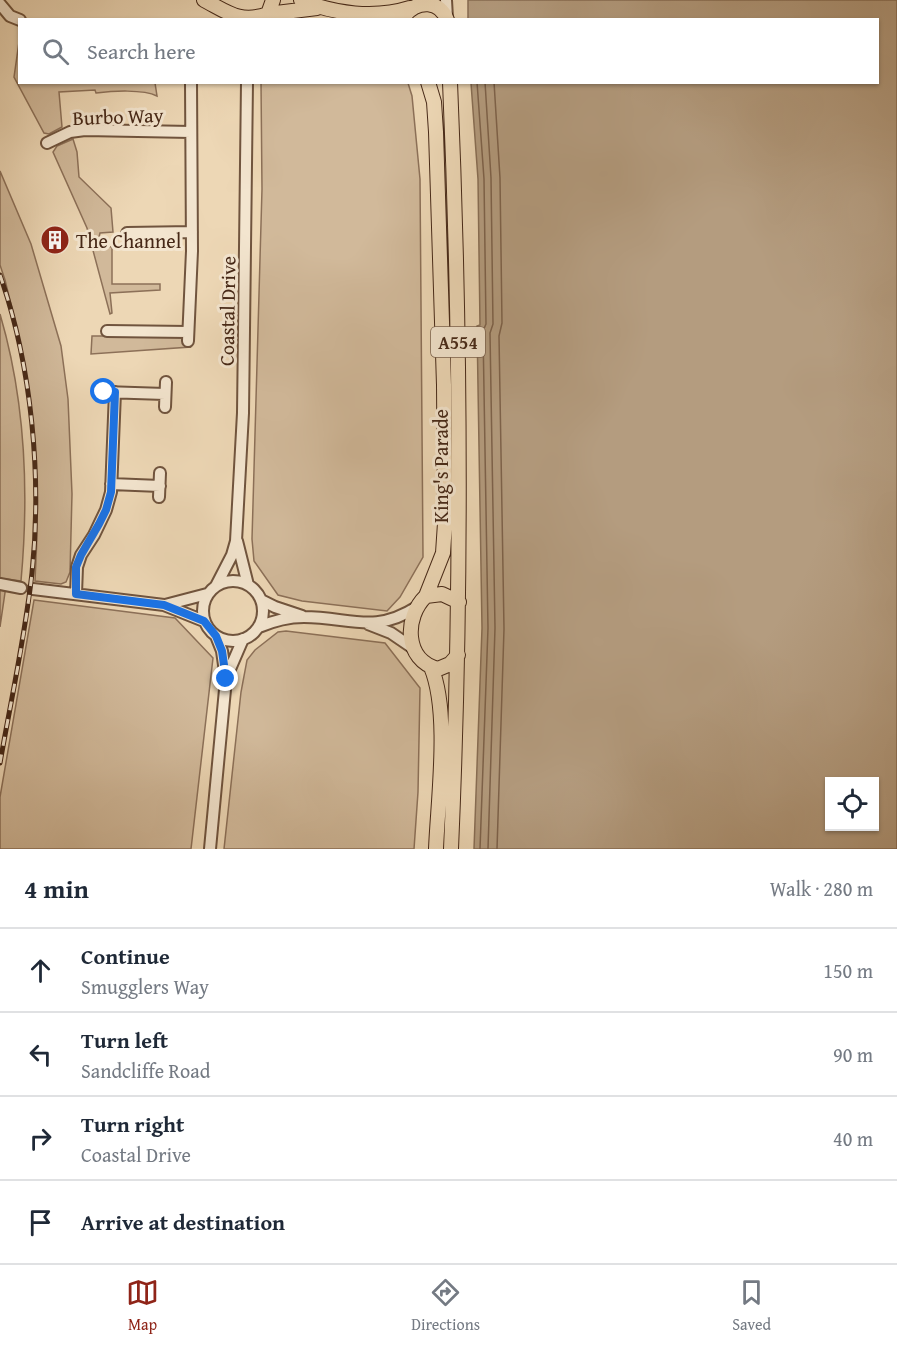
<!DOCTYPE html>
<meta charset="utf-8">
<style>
body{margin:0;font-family:"Gentium Book Plus",serif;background:#f6f6f7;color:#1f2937}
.controls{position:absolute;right:18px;bottom:18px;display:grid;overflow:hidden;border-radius:0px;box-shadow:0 2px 4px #0004}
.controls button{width:54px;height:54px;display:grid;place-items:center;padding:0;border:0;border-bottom:2px solid #e0e1e3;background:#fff;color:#1f2937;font:30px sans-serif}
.stop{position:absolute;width:18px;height:18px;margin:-14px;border:4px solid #1a73e8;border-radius:50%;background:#fff}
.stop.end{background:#1a73e8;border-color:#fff;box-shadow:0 2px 6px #0008}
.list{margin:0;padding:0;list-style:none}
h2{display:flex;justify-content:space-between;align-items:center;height:78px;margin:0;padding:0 24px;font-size:26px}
h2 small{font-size:20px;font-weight:400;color:#747a83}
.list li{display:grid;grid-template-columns:39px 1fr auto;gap:18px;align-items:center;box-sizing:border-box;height:84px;padding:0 24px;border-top:2px solid #e0e1e3}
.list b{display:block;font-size:22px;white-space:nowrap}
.list p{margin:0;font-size:20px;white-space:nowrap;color:#747a83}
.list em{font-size:20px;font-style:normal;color:#747a83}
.icon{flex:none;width:33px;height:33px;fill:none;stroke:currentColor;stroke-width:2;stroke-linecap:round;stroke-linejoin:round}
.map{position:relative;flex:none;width:897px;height:849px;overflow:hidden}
.search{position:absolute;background:#fff;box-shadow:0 2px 4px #0004;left:18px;right:18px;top:18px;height:66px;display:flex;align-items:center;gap:15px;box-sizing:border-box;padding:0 21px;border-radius:0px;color:#747a83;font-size:22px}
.sheet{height:414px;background:#fff}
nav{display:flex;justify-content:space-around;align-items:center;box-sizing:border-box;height:84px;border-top:2px solid #e0e1e3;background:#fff;font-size:16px;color:#747a83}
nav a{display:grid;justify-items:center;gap:3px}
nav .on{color:#8f2418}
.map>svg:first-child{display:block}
.green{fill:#d1b99a;stroke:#8c7058;stroke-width:1.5}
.water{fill:#b49c7f;stroke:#886e55;stroke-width:1.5;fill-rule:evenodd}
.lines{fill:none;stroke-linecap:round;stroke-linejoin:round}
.shore{stroke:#7d624b;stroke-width:1.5}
.minor-casing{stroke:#70543e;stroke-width:14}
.major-casing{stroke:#462817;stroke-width:16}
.minor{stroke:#f3e5cf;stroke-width:10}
.major{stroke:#edd7b5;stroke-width:14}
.rail-casing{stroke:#462817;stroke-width:5}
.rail{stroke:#f3e5cf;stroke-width:3;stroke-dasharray:9;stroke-linecap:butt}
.route{stroke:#1a73e8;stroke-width:8}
.labels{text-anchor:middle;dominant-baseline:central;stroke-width:6;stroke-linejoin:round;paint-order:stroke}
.shield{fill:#f3e5cf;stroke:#7a614e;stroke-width:1.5}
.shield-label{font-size:18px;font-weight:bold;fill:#462817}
.street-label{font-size:20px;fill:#462817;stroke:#f3e5cf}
.poi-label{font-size:20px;fill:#462817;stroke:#f3e5cf;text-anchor:start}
</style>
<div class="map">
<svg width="897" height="849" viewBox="0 0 897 849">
<rect width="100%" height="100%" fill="#edd7b5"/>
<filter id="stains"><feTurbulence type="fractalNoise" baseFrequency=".00333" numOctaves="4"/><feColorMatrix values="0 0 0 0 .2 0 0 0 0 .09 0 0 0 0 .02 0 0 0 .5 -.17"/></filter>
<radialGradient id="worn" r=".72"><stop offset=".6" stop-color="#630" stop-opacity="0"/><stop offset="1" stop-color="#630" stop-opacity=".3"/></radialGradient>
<path class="green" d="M19 42 20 82 155 83 157 96C143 89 112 91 96 93L95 90 59 92 62 127 49 134 44 133 14 77Z
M261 83H408L412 96 420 179 423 557 400 597 387 611 302 601 278 595 254 561 252 539 262 189Z
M73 139 77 152 79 177 111 208 113 232 100 233 97 246 112 247V284H160V290L110 293 112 313 110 314 87 228 53 152 57 146Z
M0 171 31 244 61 346 68 399 72 494 70 572 66 582 61 584 35 581C39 513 38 446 27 379 22 346 13 313 5 280L0 265Z
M0 314C25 399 29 493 21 581L7 579 0 627Z
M92 336H179L190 347 91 354Z
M34 600 175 618 213 658 191 849H0V797Z
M286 631 385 643 420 688 418 792 414 849H224L241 692 247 660 255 650 278 632Z"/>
<path class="water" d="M468 0H897V849H474L482 628 477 326 480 325 478 179 471 83 878 82V20H468ZM830 782H874V826H830Z"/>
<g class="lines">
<path class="shore" d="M477 82 484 179 486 324 483 331 488 628 480 849
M485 82 491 178 493 324 490 333 495 628 488 849
M494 82 500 178 502 323 499 336 504 629 497 849"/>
<g class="minor-casing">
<path id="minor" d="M446 0 447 18
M0 4 10 16 20 20
M47 143 70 132 85 130 191 132
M127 233 192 232
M107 331 188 332
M188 341 192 251 191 82
M104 392 165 394
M165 407 166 382
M111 484 160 486
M159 497 160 473
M237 541 248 585
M203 611a30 30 0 1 1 60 0a30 30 0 1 1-60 0Z
M0 584 21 588
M216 586 232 555 236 541 243 413 247 82
M33 589 164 605 204 621
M76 594 77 567 81 555 94 535 106 510 111 492 115 392
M261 600 275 607 302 616
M165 605 207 594
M368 624 391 633 413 648
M259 627C273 621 289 617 304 617 350 617 373 635 417 607
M227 676 243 639
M210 849 226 679 222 651 216 636"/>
</g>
<g class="major-casing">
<path id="major" d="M204 0C227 12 240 24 268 14L273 0
M301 0C334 14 375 19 410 8
M268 14 317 8
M405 15C418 0 440 0 447 20
M450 82C461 338 462 593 451 849
M426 596 443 553 445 523 444 385 436 132 434 102 428 82
M458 655 450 664 438 669C404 660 404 617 426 596L442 594 459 602
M431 667C450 712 438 799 436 849"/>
</g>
<use href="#minor" class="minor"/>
<use href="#major" class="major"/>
<g class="rail-casing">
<path id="rail" d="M0 275C32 366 42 478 32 573 25 637 11 700 0 763"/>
</g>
<use href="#rail" class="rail"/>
</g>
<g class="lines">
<path class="route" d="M104 392H115L111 492 106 510 99 524 81 555 76 567V594L164 605 204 621 216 636 222 651 226 679"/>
</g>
<defs>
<g id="building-disc" transform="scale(1.5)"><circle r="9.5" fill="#8f2418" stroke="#f3e5cf"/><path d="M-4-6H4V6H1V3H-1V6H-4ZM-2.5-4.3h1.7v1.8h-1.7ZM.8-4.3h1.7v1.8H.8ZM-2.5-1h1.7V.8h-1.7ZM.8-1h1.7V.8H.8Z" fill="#fff"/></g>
</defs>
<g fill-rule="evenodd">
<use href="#building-disc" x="55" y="240"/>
</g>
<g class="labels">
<rect class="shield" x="431" y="327" width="54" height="30" rx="4.5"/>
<g class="shield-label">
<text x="458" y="342">A554</text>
</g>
<g class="street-label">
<text transform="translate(118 116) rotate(-2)">Burbo Way</text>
<text transform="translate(227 311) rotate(-89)">Coastal Drive</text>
<text transform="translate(440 466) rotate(-90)">King's Parade</text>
</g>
<g class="poi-label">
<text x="76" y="240">The Channel</text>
</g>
</g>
<rect width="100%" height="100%" filter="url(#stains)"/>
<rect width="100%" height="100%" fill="url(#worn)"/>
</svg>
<div class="controls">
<button><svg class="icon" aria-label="locate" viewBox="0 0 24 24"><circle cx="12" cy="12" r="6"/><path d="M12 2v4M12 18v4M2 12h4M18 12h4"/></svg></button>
</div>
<div class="stop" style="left:104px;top:392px"></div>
<div class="stop end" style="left:226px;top:679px"></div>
<div class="search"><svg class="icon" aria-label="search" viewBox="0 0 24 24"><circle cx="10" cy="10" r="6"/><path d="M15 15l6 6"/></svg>Search here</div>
</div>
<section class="sheet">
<h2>4 min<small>Walk · 280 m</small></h2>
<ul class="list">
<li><svg class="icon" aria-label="ahead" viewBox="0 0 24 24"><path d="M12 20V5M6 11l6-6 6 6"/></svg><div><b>Continue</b><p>Smugglers Way</p></div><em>150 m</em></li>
<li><svg class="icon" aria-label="left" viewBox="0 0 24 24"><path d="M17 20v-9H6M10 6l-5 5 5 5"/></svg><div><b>Turn left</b><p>Sandcliffe Road</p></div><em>90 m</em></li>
<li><svg class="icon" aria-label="right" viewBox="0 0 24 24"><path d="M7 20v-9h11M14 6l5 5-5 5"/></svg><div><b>Turn right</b><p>Coastal Drive</p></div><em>40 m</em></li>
<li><svg class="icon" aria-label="arrive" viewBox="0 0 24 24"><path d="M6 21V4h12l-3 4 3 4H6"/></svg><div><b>Arrive at destination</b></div></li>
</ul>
</section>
<nav>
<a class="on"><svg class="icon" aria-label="map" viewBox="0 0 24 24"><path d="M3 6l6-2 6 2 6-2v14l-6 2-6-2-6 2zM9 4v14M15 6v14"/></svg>Map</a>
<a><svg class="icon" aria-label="directions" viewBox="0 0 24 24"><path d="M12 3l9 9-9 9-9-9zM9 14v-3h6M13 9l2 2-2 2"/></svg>Directions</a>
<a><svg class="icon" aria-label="saved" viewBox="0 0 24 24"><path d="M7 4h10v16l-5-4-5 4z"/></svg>Saved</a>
</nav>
